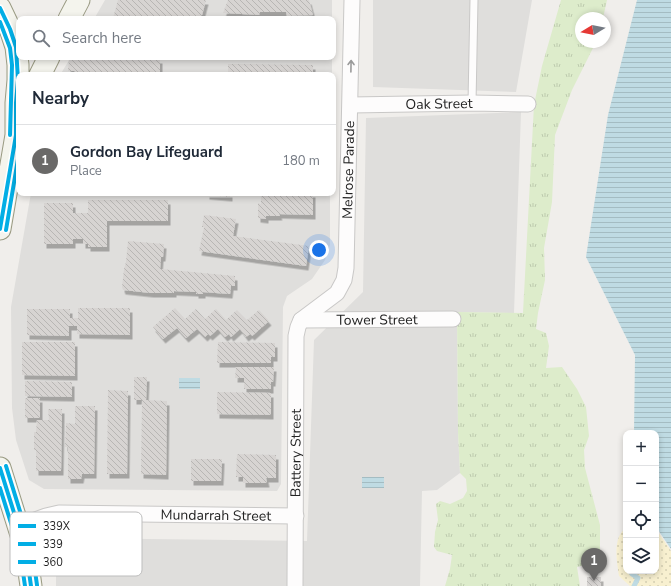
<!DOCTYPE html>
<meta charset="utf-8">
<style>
body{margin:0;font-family:"Nunito Sans",sans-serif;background:#f2f2f3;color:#1f2937}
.controls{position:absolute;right:12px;bottom:12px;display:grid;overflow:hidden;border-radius:8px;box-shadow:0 2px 6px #0003}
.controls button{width:36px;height:36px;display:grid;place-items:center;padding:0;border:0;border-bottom:1px solid #e0e1e3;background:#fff;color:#1f2937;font:20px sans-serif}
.compass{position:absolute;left:575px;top:12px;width:36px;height:36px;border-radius:50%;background:#fff;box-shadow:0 2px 6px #0003;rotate:260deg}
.you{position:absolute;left:319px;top:250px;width:14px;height:14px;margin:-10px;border:3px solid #fff;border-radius:50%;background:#1a73e8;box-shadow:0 0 0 6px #1a73e833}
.badge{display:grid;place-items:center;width:26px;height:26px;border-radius:50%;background:#6a6968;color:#fff;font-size:13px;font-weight:700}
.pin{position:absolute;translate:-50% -33px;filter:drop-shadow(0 1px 2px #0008)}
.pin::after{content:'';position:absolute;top:21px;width:14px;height:12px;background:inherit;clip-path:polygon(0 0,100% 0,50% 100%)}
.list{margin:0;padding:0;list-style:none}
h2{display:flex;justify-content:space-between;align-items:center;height:52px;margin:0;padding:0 16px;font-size:17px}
h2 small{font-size:13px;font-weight:400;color:#747a83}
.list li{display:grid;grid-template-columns:26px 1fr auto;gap:12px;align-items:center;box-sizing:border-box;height:72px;padding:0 16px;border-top:1px solid #e0e1e3}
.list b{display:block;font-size:15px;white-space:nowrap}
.list p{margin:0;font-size:13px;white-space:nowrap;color:#747a83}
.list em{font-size:13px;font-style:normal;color:#747a83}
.icon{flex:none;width:22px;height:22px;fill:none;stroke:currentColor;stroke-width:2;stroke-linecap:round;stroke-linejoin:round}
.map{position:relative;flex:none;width:671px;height:586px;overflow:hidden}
.search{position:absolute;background:#fff;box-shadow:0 2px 6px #0003;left:16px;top:16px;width:320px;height:44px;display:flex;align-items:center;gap:10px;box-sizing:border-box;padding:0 14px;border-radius:8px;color:#747a83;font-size:15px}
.panel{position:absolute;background:#fff;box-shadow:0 2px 6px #0003;left:16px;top:72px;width:320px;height:124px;border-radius:8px}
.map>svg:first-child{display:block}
.residential{fill:#dfdedc}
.grass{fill:url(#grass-tufts)}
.sand{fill:url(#sand-dots)}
.water{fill:url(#water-rules)}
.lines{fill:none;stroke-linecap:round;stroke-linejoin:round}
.stream{stroke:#bfdbe3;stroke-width:5}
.building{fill:url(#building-back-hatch);filter:url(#shadow)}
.lane-casing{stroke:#c9c8c7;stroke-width:9}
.street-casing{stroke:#c9c8c7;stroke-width:17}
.secondary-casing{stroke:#999a82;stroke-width:23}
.lane{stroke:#fdfcfc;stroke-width:7}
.street{stroke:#fdfcfc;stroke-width:15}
.secondary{stroke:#f4f4ed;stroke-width:21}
.bus-1-casing{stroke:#fff;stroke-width:7}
.bus-2-casing{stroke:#fff;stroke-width:7}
.bus-3-casing{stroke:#fff;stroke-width:7}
.bus-1{stroke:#02aee5;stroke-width:4}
.bus-2{stroke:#02aee5;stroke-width:4}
.bus-3{stroke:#02aee5;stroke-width:4}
.oneway{stroke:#9a9a9a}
.labels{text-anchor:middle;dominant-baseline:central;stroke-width:3;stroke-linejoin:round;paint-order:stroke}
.street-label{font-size:14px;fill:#222;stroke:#fff}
.key{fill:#fff;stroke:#bdbdbd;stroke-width:1}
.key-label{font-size:11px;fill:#222}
</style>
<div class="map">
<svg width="671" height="586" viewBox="0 0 671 586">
<defs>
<pattern id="grass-tufts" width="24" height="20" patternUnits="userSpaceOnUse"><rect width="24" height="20" fill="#ddeccb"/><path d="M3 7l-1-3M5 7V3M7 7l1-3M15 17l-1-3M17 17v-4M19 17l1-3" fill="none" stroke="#bdcaae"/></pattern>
<pattern id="sand-dots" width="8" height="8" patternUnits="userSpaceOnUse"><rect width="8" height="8" fill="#f8f0d0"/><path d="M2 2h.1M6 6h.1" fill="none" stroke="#d4ceb2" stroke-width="1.8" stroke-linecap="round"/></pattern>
<pattern id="water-rules" width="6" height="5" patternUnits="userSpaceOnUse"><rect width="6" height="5" fill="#bfdbe3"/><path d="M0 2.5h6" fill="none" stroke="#a4bcc2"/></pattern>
<pattern id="building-back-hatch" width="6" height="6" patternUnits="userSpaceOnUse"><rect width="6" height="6" fill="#d7d4d2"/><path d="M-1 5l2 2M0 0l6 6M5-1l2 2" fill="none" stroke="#b8b6b4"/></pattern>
<filter id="shadow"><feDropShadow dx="2.5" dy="4.5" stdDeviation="0" flood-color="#0004"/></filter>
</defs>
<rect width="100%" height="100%" fill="#f0eeeb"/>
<path class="residential" d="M105 0H332V19H94Z
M373 0H532L516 92 373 87Z
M71 57H332V75H60Z
M521 112 514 313 457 312 458 432 460 473 437 490 422 491 420 586H56V546L63 538 307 541 314 340 363 292 366 118Z
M31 193H330V245L325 260 312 279 287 296 283 307 281 484 277 491 44 489 29 480 16 440 12 408 11 307Z"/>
<path class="grass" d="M561 0H607L603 18H581V42H596L572 90 555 135 552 202 544 248 545 280 538 313 536 329 546 333 549 346 546 368 562 367 577 389 586 407 589 436 584 450 585 468 600 525V553L593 552 591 563 577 567 580 586H445L450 569 452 555 437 551 434 547 435 532 438 520 436 504 440 501 450 504 463 498 467 491 466 479 460 473 458 432 457 312 523 313 534 105 542 66Z"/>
<path class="sand" d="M626 528V571H656V529L671 551V586H630L619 576C617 561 612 538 626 528Z"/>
<path class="water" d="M637 0H671V549L656 527V433H634L635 355 586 257 608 115Z
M179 378H200V389H179Z
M362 477H384V488H362Z"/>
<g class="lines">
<path class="stream" d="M656 532 657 529
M633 571 632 574 638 578 634 586"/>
</g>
<path class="building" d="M118 0H206L201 19 113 18Z
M228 0H309L313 15 287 16 286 12H260L259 15 223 13Z
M69 58 160 59V75H74L75 71H68Z
M228 64 313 65V75H228Z
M207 193H230V197L207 195Z
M261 193H313V215L279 214 280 216H266V219L258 218V203L261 204Z
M88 200H168V221H107V247H88V244H83V239H73V244H44V203H73V213H88Z
M204 215 236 219 233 236 309 246 306 266 199 251 204 227H202Z
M128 241 164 244 163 257H161L160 269 235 276V286H231L230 294 203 292V294H196V292L174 291V293H151L123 290 122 287 124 269 126 262Z
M78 308H130V335L77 334V326H69V336L27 335V309H70V318H78Z
M175 308 185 319 196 309 205 319 216 309 226 320 237 310 247 320 259 310 269 321 252 336 250 334 246 337 240 329 231 337 229 334 225 337 218 329 210 336 208 334 205 337 197 329 186 338 177 328 163 339 153 327Z
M22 342H75V376L22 375Z
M218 342 275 343V357H271V363H217Z
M236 367H274L273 382H271V389H244V378H235Z
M134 377H147L146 400 167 401 166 475 141 474 142 400H134Z
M25 381 72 382V397L25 396Z
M108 390 128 391 127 474H107Z
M217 392 271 393V415L217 414Z
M25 398H40V418H25Z
M75 406H95L94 474H82L81 479H68V447H65L66 423 75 424Z
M48 409H62L61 471H36V450H34V432H36L37 420H49Z
M237 454 276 455V478H266L267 483H243V477H236Z
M191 459H222L221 481H191Z
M587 577H601V586H587Z"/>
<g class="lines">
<g class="lane-casing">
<path id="lane" d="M472 103 474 0"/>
</g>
<g class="street-casing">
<g id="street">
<path id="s1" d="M351 105 472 103 528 104"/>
<path id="s2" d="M301 320 453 319"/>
<path id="s3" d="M19 526 46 516 59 513 296 516"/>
<path id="s4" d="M295 586 296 336 298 327 301 320 337 293 344 280 346 268 352 0"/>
</g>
</g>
<g class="secondary-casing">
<path id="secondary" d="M0 8 10 29 16 47 18 65V80L16 103V135
M69 19 79 0
M40 75 49 57
M0 229 16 135 19 127
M0 468 26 551 31 586"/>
</g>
<use href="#lane" class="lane"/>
<use href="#street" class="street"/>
<use href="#secondary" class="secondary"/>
<g class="bus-1-casing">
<path id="bus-1" d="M0 8 10 29 16 47 18 80 16 103V135L0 229
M0 468 26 551 31 586"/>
</g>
<g class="bus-2-casing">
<path id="bus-2" d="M0 22 10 48 12 65 10 135
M6 230 19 153
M0 488 20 552 25 586"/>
</g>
<g class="bus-3-casing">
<path id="bus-3" d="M6 466 32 550 37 585"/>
</g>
<use href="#bus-1" class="bus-1"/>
<use href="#bus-2" class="bus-2"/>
<use href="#bus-3" class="bus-3"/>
</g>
<defs><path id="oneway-shaft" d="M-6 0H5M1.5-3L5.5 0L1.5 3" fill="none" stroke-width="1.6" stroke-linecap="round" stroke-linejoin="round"/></defs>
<use class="oneway" href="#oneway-shaft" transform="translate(351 66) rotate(-89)"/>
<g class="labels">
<g class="street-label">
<text stroke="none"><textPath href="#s1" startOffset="88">Oak Street</textPath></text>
<text stroke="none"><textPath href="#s4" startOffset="437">Melrose Parade</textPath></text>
<text stroke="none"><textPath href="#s2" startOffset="76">Tower Street</textPath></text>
<text stroke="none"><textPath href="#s4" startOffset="133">Battery Street</textPath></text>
<text stroke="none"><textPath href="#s3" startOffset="199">Mundarrah Street</textPath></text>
</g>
</g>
<rect x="10" y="512" width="132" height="64" rx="6" class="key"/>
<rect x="18" y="524" width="18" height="4" fill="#02aee5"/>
<rect x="18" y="542" width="18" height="4" fill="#02aee5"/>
<rect x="18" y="560" width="18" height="4" fill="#02aee5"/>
<g class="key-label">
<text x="43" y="530">339X</text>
<text x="43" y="548">339</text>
<text x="43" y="566">360</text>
</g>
</svg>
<div class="controls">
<button>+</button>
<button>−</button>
<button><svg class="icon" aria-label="locate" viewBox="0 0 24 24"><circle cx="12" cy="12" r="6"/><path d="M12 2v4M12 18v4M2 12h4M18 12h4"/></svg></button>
<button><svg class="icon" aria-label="layers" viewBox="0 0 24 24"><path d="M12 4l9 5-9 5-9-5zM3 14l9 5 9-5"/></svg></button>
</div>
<svg class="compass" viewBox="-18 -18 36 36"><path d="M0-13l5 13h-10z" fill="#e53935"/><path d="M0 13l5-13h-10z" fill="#747a83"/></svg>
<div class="you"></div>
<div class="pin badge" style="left:594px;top:581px">1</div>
<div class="search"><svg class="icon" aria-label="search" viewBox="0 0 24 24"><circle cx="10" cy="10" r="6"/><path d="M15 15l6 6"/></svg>Search here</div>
<section class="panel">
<h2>Nearby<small></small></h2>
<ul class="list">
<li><span class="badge">1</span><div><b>Gordon Bay Lifeguard</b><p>Place</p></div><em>180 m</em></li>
</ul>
</section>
</div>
